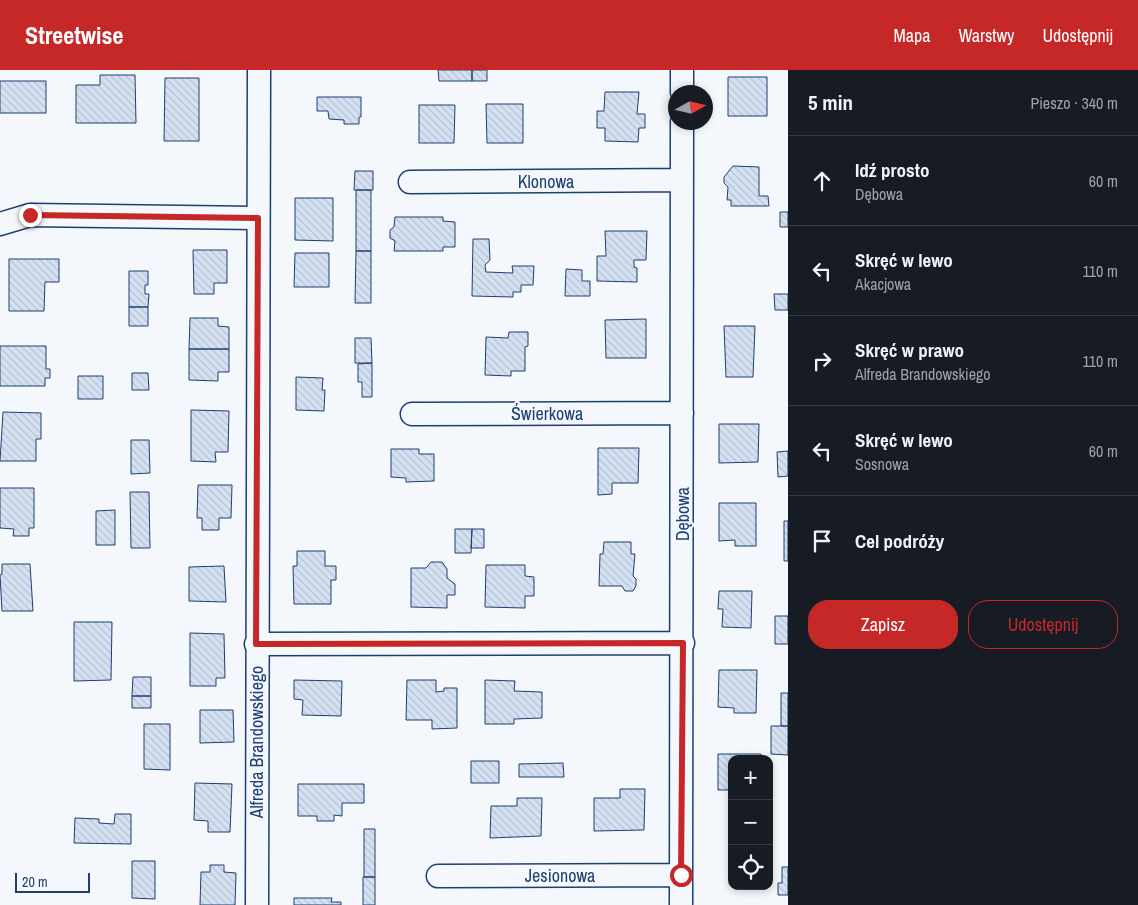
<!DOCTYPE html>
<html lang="pl">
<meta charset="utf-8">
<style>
body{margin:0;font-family:"Archivo Narrow",sans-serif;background:#242831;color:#f1f3f6}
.controls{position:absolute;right:15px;bottom:15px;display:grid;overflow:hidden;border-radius:10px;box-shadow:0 2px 8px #0003}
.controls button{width:45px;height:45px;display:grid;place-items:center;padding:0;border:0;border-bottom:1px solid #363941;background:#171b24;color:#f1f3f6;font:25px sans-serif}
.compass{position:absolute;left:668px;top:15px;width:45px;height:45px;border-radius:50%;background:#171b24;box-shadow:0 2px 8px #0003;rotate:82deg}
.scale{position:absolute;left:15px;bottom:12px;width:75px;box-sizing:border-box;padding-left:5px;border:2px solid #1d3f73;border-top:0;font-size:14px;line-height:18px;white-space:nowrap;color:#1d3f73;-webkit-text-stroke:4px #f4f7fb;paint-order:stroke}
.stop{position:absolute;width:15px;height:15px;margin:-11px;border:4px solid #c62828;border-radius:50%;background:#fff}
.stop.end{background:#c62828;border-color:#fff;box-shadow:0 1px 5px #0008}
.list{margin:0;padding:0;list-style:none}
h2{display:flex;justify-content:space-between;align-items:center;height:65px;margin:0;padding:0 20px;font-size:21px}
h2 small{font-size:16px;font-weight:400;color:#9ea1a6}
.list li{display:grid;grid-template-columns:32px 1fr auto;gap:15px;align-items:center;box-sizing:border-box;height:90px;padding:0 20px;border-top:1px solid #363941}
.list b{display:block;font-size:19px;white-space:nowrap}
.list p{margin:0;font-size:16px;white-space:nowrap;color:#9ea1a6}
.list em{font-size:16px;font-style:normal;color:#9ea1a6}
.actions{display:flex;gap:10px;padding:15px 20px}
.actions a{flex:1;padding:11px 0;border:1px solid #c62828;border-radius:20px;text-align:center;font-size:18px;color:#c62828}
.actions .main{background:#c62828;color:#fff}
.icon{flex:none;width:28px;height:28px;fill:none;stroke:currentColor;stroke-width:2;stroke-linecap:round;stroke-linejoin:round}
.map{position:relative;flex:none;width:788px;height:835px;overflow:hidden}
header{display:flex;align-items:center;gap:30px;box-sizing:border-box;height:70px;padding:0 25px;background:#c62828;color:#fff}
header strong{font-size:24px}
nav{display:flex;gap:28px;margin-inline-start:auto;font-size:18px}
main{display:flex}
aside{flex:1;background:#171b24}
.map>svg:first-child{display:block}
.building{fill:url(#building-back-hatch);stroke:#1d3f73}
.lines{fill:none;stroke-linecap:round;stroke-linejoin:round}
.minor-casing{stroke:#1d3f73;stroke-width:25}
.minor{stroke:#f4f7fb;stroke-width:22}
.route{stroke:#c62828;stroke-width:6}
.labels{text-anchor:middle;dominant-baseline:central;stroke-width:4;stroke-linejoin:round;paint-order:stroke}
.street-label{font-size:18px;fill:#1d3f73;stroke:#f4f7fb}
</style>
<header>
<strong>Streetwise</strong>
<nav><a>Mapa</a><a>Warstwy</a><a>Udostępnij</a></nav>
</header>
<main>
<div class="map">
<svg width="788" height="835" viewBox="0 0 788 835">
<defs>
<pattern id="building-back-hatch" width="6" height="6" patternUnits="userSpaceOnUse" patternTransform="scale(1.25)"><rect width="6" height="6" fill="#d5e0f0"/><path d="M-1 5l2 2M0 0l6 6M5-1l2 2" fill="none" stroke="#b6c1d1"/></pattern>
</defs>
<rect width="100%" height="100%" fill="#f4f7fb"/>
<path class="building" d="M472 0V11H439L438 0Z
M472 0H487V11H472Z
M100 5H135L136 53H76V15H100Z
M728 7H767V46H728Z
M165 8H199V71H164Z
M0 11H46V43H0Z
M605 22H639L637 44H645V58H639L638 72 605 71V58H597V41H604Z
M317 27H361V47H359V54H344V50L329 49 328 41H317Z
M486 34H523V73H487Z
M419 35H455L454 73H419Z
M733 96 759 97V126H768L769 136H731V130H727L728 117 724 113V107Z
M355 101H373V120H354Z
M356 120H371V181H356Z
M295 128H333V171L295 170Z
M780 142H788V157H780Z
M395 147H443V151L455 152V177H443V181H394L395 171 390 168V160L394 157Z
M605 161H647L646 190H634V197L637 198V212L597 211V186H606Z
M473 169H489L490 190 485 195 486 202 513 203 512 196H534L533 215H521V222H513V227L472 226Z
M193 180H227V213H214V224H194Z
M356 181H371V233H355Z
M295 183H329V217H294Z
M9 189H59V212H45L44 241H9Z
M566 199 582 200V211H590V226H565Z
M129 201H148V215H145V224H149L148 237H129Z
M774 224H788V240H775Z
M129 237H148V256H129Z
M190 248H218V256L229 257V279H189Z
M646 249V288H606L605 250Z
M724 256H755L753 307H726Z
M509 262H528V276L525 277V301H511V306L485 305 486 267 508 268Z
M355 268H371L372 293H355Z
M0 276H46V299H50V308H45V316H0Z
M189 279H229V302H218V311L189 310Z
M372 293V327H362V312H358V294Z
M132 303H148L149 320H132Z
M78 306H103V329H78Z
M296 307 323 308 322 320H325L324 341 296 340Z
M191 340 229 341 228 382H215L216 392 191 391Z
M3 342 41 343V369H36V391H0Z
M719 354H759L758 392 719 393Z
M131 370H149L150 403 131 404Z
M598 378H639L638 413H612V424L598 425Z
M391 379H419V384H434V411L406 412V408L391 407Z
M788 381V406L778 407 777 382Z
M198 415H232L231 448H219V460H202V448H197Z
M0 418H34V458H29V466H13L14 459 0 458Z
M130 422H149L150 478H131Z
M719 433H756V476H735V470L719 471Z
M115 440V475H96V441Z
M784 451H788V491H784Z
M455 459H472L471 483H455Z
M472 459H484V478H471Z
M604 472H631V484H635L633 506 636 509V516L633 521H625L622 516H599L600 484H603Z
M297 481H325V496H336V510H331V534H294L293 496H297Z
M431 492H442L447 499V508L455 514V525H447V538L411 537V498H426Z
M2 494H30L33 541H2L0 505 2 504Z
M486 495H525V506L534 507V526H525V538L485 537Z
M224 496 226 532 189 531V497Z
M719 521H752L751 558 722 557 723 539H718Z
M775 546H788V574H775Z
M74 552H112L111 610 74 611Z
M190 563 224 564 225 608H216V616H190Z
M719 600H757L756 643H734V638L718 637Z
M133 607H151V626H132Z
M294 610 342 611 341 646 302 645 303 630 294 629Z
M407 610H436V622L444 621V618H457V658L432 659V650H406Z
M485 610 515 611 514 621 542 622V648L514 649V654H485Z
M781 623H788V656H781Z
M132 626H151V638H132Z
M200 640H233L234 672 200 673Z
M144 654H170V700L144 699Z
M771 656H788V685L771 684Z
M718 684H761V689H732V720H718Z
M471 691H499V713H471Z
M563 693 564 707H519V694Z
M195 713 232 714 230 762H208V751L194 750Z
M298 714H364V733H342V746L334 745V751H317V746H298Z
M620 719H645L644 760 594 761V728H620Z
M517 728H542L541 766 490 768 491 736H517Z
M115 744H131V774L74 773 75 748 99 749V753L114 754Z
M364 759H375V807H364Z
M132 791H155V829L132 828Z
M210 795H224V802L236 803 235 835H200L201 802H210Z
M782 797H788V825H778V813H782Z
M363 807H375V835H363Z
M294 828H332L331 832H341V835H294Z"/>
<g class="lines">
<g class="minor-casing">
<path id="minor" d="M682 0V22
M410 112 682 110
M0 154 30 145 258 148
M412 344 682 343
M256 574 683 573
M438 806 681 805
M257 835 259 0
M681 835 682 52"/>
</g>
<use href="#minor" class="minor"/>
</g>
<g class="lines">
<path class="route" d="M30 145 258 148 256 574 683 573 681 805"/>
</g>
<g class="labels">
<g class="street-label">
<text x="546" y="111">Klonowa</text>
<text x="547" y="343">Świerkowa</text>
<text transform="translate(682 444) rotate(-90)">Dębowa</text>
<text transform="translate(256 672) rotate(-90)">Alfreda Brandowskiego</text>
<text x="560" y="805">Jesionowa</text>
</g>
</g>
</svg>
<div class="controls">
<button>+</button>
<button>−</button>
<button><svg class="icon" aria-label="locate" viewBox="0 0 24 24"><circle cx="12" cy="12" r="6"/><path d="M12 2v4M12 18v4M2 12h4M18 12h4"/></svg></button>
</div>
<svg class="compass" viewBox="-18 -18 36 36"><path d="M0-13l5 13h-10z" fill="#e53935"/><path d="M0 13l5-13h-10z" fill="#9ea1a6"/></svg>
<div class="scale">20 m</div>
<div class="stop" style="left:681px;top:805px"></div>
<div class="stop end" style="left:30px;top:145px"></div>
</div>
<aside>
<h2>5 min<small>Pieszo · 340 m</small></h2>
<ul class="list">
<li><svg class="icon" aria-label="ahead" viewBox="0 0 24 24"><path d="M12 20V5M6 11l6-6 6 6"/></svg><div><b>Idź prosto</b><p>Dębowa</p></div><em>60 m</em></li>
<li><svg class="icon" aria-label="left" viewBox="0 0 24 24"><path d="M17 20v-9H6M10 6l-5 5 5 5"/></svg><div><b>Skręć w lewo</b><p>Akacjowa</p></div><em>110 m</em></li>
<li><svg class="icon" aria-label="right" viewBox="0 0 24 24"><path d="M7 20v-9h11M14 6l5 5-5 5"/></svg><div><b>Skręć w prawo</b><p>Alfreda Brandowskiego</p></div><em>110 m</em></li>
<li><svg class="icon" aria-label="left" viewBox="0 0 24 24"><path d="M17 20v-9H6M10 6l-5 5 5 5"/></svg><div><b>Skręć w lewo</b><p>Sosnowa</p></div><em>60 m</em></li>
<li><svg class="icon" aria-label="arrive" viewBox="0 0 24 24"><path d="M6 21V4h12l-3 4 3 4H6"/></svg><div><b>Cel podróży</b></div></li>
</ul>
<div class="actions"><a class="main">Zapisz</a><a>Udostępnij</a></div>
</aside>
</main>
